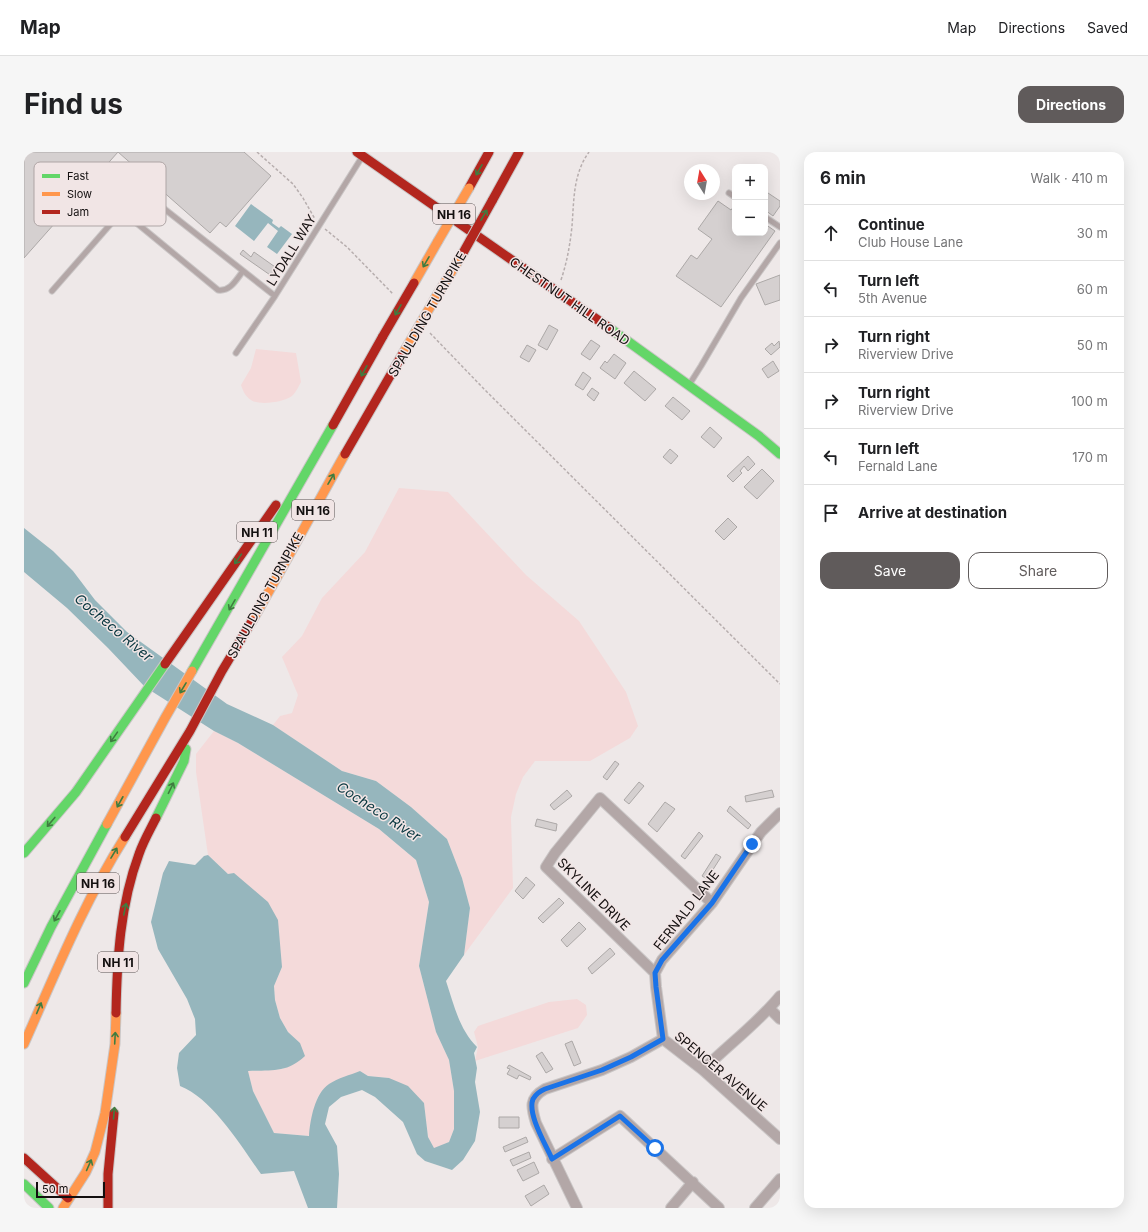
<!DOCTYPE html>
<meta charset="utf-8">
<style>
body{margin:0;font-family:Inter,sans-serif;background:#f6f6f6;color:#202124}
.controls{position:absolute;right:12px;top:12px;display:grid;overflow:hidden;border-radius:8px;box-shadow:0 4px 16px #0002}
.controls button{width:36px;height:36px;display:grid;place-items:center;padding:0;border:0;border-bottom:1px solid #e0e0e0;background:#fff;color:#202124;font:20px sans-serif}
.compass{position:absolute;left:660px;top:12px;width:36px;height:36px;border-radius:50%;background:#fff;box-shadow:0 4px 16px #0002;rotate:349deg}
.scale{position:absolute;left:12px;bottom:10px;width:69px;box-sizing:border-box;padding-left:4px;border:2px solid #130f0f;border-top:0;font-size:11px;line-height:14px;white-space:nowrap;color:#130f0f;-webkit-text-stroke:3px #f1e5e5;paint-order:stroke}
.stop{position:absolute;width:12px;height:12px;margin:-9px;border:3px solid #1a73e8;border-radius:50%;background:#fff}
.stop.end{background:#1a73e8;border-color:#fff;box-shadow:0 1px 4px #0008}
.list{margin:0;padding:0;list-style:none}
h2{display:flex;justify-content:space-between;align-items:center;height:52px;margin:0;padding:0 16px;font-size:17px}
h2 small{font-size:13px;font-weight:400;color:#757577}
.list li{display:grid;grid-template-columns:26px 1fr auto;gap:12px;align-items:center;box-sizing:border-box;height:56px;padding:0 16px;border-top:1px solid #e0e0e0}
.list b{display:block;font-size:15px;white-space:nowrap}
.list p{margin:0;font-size:13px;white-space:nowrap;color:#757577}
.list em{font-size:13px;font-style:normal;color:#757577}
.actions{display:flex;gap:8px;padding:12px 16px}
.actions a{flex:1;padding:9px 0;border:1px solid #605b5b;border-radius:12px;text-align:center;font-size:14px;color:#605b5b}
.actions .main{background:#605b5b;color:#fff}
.icon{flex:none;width:22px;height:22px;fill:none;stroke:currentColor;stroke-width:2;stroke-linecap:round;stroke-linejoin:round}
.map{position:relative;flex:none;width:756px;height:1056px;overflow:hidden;border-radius:12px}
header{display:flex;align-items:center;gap:24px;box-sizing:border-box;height:56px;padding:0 20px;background:#fff;border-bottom:1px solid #e0e0e0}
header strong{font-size:19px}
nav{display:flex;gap:22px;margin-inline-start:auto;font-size:14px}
.intro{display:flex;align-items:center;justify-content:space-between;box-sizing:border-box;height:96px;padding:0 24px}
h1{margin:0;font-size:28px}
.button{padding:10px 18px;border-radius:12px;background:#605b5b;color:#fff;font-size:14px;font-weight:700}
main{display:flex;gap:24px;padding:0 24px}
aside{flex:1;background:#fff;border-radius:12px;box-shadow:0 4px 16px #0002}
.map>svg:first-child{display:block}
.green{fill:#f4dada}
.water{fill:#96b6bd}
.building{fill:#d5d0d0;stroke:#aca8a7}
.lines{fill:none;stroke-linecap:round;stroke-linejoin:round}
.lane-casing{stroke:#cac6c6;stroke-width:7}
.street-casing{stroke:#cac6c6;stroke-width:12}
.fast-casing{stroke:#cac6c6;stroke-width:11}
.slow-casing{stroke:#cac6c6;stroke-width:11}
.jam-casing{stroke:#cac6c6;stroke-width:11}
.path{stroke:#b7aeae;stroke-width:1.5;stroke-dasharray:3 2;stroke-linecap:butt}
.lane{stroke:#b3a7a7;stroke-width:5}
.street{stroke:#b3a7a7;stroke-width:10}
.fast{stroke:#63d668;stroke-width:9}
.slow{stroke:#ff974d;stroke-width:9}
.jam{stroke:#b3261e;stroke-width:9}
.slow-bridge-casing{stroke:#cac6c6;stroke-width:11;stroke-linecap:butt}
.jam-bridge-casing{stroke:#cac6c6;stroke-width:11;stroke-linecap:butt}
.slow-bridge{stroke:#ff974d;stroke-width:9}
.jam-bridge{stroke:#b3261e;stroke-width:9}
.oneway{stroke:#3f7c40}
.route{stroke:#1a73e8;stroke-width:5}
.labels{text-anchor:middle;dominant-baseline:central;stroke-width:3;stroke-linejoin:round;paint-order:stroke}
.shield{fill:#f1e5e5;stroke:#564f4f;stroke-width:1}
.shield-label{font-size:12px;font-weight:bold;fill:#130f0f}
.street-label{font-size:13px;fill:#130f0f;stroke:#f1e5e5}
.water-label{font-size:14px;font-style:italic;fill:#07363f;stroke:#f1e5e5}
.key{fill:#f1e5e5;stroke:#aea5a5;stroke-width:1}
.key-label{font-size:11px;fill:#130f0f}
</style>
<header>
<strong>Map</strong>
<nav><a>Map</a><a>Directions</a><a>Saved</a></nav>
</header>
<div class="intro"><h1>Find us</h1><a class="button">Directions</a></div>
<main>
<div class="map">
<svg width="756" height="1056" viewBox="0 0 756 1056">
<rect width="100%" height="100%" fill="#eee8e8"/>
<path class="green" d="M232 197 272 201 277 230C275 234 272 240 269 243 262 250 235 254 227 248 221 244 219 239 217 233L227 216Z
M375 336 424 340 502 423 555 469 602 540 614 574 606 586 566 609H511L499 625 492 642 487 665 489 736 440 803 446 756 438 726 423 687 387 655 352 629 318 619 249 573 256 564 268 561 274 543 258 505 278 484 298 446 341 400Z
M190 579 214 591 355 677 392 708 405 750 395 814 412 880 425 908 430 939V977L425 990 410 997 404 985 400 951 365 926 344 924 336 919 294 944 286 975V984L250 981 229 939 224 919 259 917 276 891 264 880 256 866 251 848 250 834 258 815 204 722 184 703 172 620V602Z
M553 847 562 853 563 863 554 876 451 909 454 895 450 880 454 874 525 850Z"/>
<path class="water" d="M227 52 249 68 248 71 255 76 257 74 268 82 253 102 243 95 254 79 244 71 230 89 211 74Z
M0 376 29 399 49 419 71 448 103 480 203 552 249 573 318 619 352 629 387 655 423 687 438 726 446 756 440 803 422 829C430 853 435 877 453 895L450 901 453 916 451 930 456 960 451 989 439 1008 428 1018 401 1009 393 1002 379 970 351 945 338 938 317 945 305 955 301 972 313 994 315 1022 313 1056H284L270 1019 237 1022C217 994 188 946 156 934L153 916 155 901 172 883 171 867 163 847 134 797 127 770 139 721 145 709 171 713 180 704 184 703 204 722 210 721 244 750 254 768 258 815 250 834 251 848 256 866 264 880 276 891 281 904C263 921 248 918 224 919L229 939 250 981 285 984C286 968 291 941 305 932 314 926 326 923 336 919L344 924 365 926 384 934 400 951 404 985 410 996 425 990 430 977V939L425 908 412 880 395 814 405 750 392 708 355 677 214 591 190 579 121 535 84 496 43 456 0 420Z"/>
<path class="building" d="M0 0H220L247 24 202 75 196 70 186 81 94 0 0 106Z
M741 39 756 49V54L749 64 741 58Z
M694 49 707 58 711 53V81H741V72L751 79 697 155 652 124 667 103 673 107 688 87 674 77Z
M219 98 227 105 230 100 254 117 249 125 216 102Z
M756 123V148L741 153 732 132Z
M525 173 534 178 523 198 514 193Z
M567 188 576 194 566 208 557 202Z
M755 189 756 195 747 203 741 197 748 191 750 194Z
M503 193 512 198 505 210 496 205Z
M590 202 602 211 591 227 576 216 581 209 583 211Z
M749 209 755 219 744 226 738 217Z
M610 219 632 237 621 249 600 231Z
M559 220 567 226 559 238 551 233Z
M568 236 575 241 570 249 563 243Z
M649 245 666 259 658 268 641 254Z
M686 275 698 286 690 296 677 285Z
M646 297 654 304 647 312 639 305Z
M724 304 731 312 724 319 720 314 716 319 718 321 709 330 703 324Z
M738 317 750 329 733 347 720 335Z
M704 366 713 375 700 388 691 379Z
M591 609 595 612 583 628 579 625Z
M615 630 620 634 605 652 600 648Z
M543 638 548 644 530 658 526 653Z
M748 638 750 645 722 650 721 644Z
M641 650 651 657 633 680 624 672Z
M706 654 727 673 724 677 703 659Z
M513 667 533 672 532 679 511 674Z
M675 680 679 684 661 707 657 704Z
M692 702 697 705 683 727 678 724Z
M502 725 511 733 499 747 491 739Z
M535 746 540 751 519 771 514 766Z
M555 770 562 777 543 795 537 788Z
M586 796 591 802 568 822 564 816Z
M548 889 557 911 550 914 541 892Z
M518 900 529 917 522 921 512 904Z
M485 913 507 925 506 928 495 923 493 927 483 922 486 917 483 916Z
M475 965H495V976H475Z
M502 985 504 990 481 1000 479 995Z
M505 1000 507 1006 489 1014 486 1008Z
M510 1010 515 1021 499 1029 493 1018Z
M520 1033 525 1042 507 1054 501 1044Z"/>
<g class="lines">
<g class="lane-casing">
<path id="lane" d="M705 41 711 45
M98 59 194 138C206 140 212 128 219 119
M741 65 756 75
M28 139 112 43 118 41 124 44 251 144
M212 201 251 144 338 5
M665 233 677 214 717 146 756 91"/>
</g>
<g class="street-casing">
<path id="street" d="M631 821 522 715 531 701 576 646 688 751
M746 857 756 867
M639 887 632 835 631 821 638 808 688 751 737 680 756 661
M639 887 679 918 756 987
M679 918C704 893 734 871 756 844
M528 1007 596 964 695 1056
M553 1056 512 971C507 955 505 946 521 937L578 918 607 905 639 887
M647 1056 669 1030
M731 1056 756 1027"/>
</g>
<g class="fast-casing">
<path id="fast" d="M584 175 735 284 756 302
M168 519 309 273
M132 666 160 609 162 597
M0 701 52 640 141 512
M0 831 27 775 83 672
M0 1032 25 1056"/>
</g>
<g class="slow-casing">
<path id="slow" d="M390 131 414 89
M412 145 439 101
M228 469C260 414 290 357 321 302
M83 672 141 566 168 519
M0 892C31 822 60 750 101 685
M39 1056 62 1020 71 1000 81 961 91 892 92 861"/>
</g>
<g class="jam-casing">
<path id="jam" d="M333 0 584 175
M445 36 465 0
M468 49 495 0
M309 273 359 184
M321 302 381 198
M141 512 252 353
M101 685 166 579 198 519 228 469
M92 861C93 808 96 753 115 702 119 690 126 678 132 666
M0 1006 44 1046
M84 1056V1022L90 961"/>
</g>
<path class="path" d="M233 0 269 32 279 46 291 67
M301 77 323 95 369 142
M537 128C543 110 546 93 548 74 550 48 549 22 565 0
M406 181 460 237 756 532"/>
<use href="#lane" class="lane"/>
<use href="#street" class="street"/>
<use href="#fast" class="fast"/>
<use href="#slow" class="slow"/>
<use href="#jam" class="jam"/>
<g class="slow-bridge-casing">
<path id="slow-bridge" d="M414 89 445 36
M381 198 412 145"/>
</g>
<g class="jam-bridge-casing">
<path id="jam-bridge" d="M439 101 468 49
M359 184 390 131"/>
</g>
<use href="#slow-bridge" class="slow-bridge"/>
<use href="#jam-bridge" class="jam-bridge"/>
</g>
<defs><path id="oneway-shaft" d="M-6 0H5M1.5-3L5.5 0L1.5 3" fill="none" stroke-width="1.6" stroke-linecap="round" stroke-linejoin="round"/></defs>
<g class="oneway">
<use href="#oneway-shaft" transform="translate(455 18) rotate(120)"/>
<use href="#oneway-shaft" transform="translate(460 63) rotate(-60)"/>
<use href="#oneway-shaft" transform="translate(402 110) rotate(120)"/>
<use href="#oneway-shaft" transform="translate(374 158) rotate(120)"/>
<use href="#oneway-shaft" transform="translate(340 219) rotate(119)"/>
<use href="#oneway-shaft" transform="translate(307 327) rotate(-60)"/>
<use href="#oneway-shaft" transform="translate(214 407) rotate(125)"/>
<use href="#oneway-shaft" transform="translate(208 453) rotate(120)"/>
<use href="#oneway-shaft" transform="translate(159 536) rotate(121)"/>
<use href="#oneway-shaft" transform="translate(90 585) rotate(125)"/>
<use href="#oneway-shaft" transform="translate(147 636) rotate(-64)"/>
<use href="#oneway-shaft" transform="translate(96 650) rotate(119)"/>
<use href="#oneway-shaft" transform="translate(27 670) rotate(130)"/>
<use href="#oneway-shaft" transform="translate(90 701) rotate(-59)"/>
<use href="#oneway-shaft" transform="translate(101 757) rotate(-78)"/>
<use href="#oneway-shaft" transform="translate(33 764) rotate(119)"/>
<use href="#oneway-shaft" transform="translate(15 856) rotate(-67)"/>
<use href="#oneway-shaft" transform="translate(91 886) rotate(-87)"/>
<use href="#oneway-shaft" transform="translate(90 961) rotate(-85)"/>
<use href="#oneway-shaft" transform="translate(65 1013) rotate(-66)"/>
</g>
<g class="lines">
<path class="route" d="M631 996 596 964 528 1007C522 993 503 962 509 947 512 942 516 939 521 937L578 918 607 905 639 887 632 835 631 821 638 808 688 751 728 692"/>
</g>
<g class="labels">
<g class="shield">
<rect x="409" y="52" width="42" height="20" rx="3"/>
<rect x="268" y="348" width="42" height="20" rx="3"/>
<rect x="213" y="370" width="40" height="20" rx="3"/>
<rect x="53" y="721" width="42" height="20" rx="3"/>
<rect x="74" y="800" width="40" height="20" rx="3"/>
</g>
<g class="shield-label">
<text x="430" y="62">NH 16</text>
<text x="289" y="358">NH 16</text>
<text x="233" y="380">NH 11</text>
<text x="74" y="731">NH 16</text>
<text x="94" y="810">NH 11</text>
</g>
<g class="street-label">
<text transform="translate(267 98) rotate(-58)">LYDALL WAY</text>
<text transform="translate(546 149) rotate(35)">CHESTNUT HILL ROAD</text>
<text transform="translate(403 162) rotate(-60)">SPAULDING TURNPIKE</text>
<text transform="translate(241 443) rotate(-61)">SPAULDING TURNPIKE</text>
<text transform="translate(570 742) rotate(45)">SKYLINE DRIVE</text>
<text transform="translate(662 758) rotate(-52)">FERNALD LANE</text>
<text transform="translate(697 919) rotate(40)">SPENCER AVENUE</text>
</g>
<g class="water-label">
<text transform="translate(90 475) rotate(40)">Cocheco River</text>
<text transform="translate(355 659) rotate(33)">Cocheco River</text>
</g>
</g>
<rect x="10" y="10" width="132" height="64" rx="6" class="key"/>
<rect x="18" y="22" width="18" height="4" fill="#63d668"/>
<rect x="18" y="40" width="18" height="4" fill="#ff974d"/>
<rect x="18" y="58" width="18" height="4" fill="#b3261e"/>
<g class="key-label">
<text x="43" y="28">Fast</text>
<text x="43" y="46">Slow</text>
<text x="43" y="64">Jam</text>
</g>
</svg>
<div class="controls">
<button>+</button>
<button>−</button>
</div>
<svg class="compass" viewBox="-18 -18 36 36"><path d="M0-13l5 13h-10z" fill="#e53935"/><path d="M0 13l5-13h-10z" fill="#757577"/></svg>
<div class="scale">50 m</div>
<div class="stop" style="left:631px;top:996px"></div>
<div class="stop end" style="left:728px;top:692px"></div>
</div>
<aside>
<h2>6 min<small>Walk · 410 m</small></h2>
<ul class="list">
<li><svg class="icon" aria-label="ahead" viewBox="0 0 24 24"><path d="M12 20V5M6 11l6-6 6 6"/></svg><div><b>Continue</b><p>Club House Lane</p></div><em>30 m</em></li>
<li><svg class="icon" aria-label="left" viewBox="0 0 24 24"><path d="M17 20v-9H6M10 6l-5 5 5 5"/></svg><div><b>Turn left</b><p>5th Avenue</p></div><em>60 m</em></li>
<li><svg class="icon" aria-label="right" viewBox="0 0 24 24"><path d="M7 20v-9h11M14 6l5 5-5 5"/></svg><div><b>Turn right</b><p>Riverview Drive</p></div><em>50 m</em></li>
<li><svg class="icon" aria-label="right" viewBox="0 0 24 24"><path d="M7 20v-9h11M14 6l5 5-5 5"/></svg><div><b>Turn right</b><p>Riverview Drive</p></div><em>100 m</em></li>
<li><svg class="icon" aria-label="left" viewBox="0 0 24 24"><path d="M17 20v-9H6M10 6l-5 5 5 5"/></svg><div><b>Turn left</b><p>Fernald Lane</p></div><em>170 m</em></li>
<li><svg class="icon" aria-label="arrive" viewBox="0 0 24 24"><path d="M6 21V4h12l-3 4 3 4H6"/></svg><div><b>Arrive at destination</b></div></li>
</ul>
<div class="actions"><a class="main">Save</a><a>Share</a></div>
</aside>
</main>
